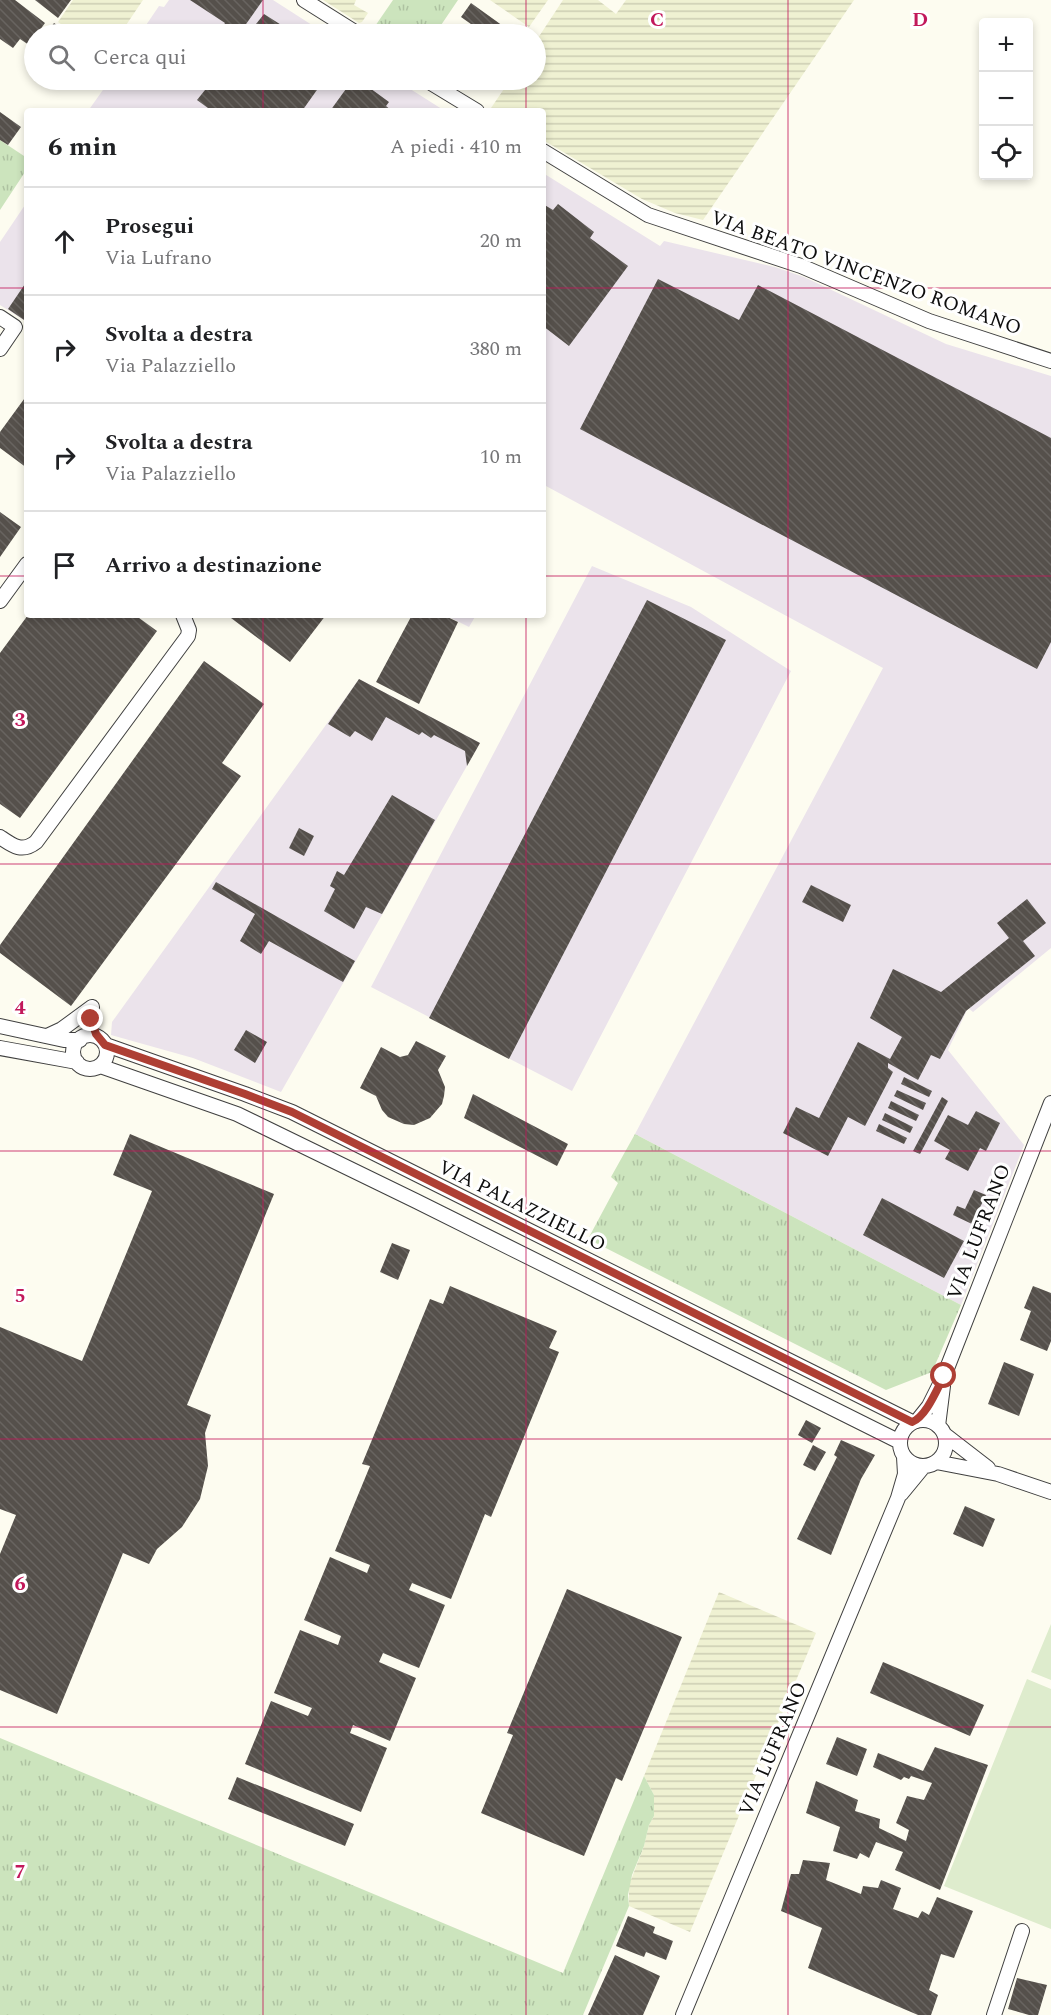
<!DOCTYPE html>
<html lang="it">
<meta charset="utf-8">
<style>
body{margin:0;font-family:Spectral,serif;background:#f2f2f2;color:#202124}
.controls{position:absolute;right:18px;top:18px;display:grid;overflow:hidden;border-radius:6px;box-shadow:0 3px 9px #0003}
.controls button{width:54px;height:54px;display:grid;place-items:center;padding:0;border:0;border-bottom:2px solid #e0e0e0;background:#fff;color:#202124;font:30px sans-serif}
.stop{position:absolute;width:18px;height:18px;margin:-14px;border:4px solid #ae3f34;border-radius:50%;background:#fff}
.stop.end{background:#ae3f34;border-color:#fff;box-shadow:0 2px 6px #0008}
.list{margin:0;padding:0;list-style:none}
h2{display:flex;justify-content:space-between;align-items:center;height:78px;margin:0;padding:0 24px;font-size:26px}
h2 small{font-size:20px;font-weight:400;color:#757577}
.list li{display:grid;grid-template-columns:39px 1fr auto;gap:18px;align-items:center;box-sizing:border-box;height:108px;padding:0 24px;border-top:2px solid #e0e0e0}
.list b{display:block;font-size:22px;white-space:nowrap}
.list p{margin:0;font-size:20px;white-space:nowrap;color:#757577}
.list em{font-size:20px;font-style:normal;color:#757577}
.icon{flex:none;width:33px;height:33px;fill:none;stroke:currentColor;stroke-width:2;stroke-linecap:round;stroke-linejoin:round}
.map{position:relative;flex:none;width:1051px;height:2015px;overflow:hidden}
.search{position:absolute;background:#fff;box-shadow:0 3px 9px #0003;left:24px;top:24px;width:522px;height:66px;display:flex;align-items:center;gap:15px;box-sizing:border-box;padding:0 21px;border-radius:33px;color:#757577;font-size:22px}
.panel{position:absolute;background:#fff;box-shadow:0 3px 9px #0003;left:24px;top:108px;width:522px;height:510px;border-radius:6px}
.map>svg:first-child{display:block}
.industrial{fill:#ebe3eb}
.farmland{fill:url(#farmland-rules)}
.grass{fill:url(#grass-tufts)}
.pitch{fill:#deeccd}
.building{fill:url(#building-back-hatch)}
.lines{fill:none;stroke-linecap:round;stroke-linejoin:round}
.minor-casing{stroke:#404040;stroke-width:16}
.minor{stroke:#fff;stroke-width:14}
.route{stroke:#ae3f34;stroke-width:8}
.grid{fill:none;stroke:#c2185b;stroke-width:1.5;stroke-opacity:0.55}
.labels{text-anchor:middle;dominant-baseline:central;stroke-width:6;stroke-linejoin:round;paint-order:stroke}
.street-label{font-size:20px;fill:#0d0d0d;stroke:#fff}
.grid-label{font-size:20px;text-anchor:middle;font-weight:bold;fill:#c2185b;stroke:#fff;stroke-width:6;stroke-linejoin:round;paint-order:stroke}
</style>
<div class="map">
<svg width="1051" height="2015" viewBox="0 0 1051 2015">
<defs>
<pattern id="farmland-rules" width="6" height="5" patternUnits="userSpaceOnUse" patternTransform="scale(1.5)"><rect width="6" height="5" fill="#eff1d2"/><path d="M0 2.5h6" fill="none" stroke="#cccdb3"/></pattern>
<pattern id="grass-tufts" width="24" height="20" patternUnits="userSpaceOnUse" patternTransform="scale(1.5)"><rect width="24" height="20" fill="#cce4bd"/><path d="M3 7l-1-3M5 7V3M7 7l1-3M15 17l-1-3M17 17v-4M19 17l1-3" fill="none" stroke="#aec2a1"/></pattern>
<pattern id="building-back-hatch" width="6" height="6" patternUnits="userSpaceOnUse" patternTransform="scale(1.5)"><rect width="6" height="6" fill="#55504b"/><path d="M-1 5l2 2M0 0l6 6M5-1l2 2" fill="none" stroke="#686460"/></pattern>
</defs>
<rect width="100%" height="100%" fill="#fdfcf0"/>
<path class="industrial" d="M169 0H273L326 34H140L159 6 164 7Z
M110 80H396L445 111H88Z
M543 173 660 246 664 241 775 267 804 277 946 344 1051 376V948L973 1012 968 1008 948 1050 1024 1145 961 1305 635 1134 883 668 546 486 543 490Z
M27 202V322L0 305V242Z
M592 566 691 607 791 671 572 1091 371 987Z
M445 615H476L469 627Z
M359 679 480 743 281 1092 193 1058 111 1035 112 1022Z"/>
<path class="farmland" d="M73 0H143L120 34H75L58 22Z
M323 0H356L354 5 368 13 362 22 359 23Z
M490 0H548L529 27Z
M563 0H598L616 14 626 0H854L703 220 675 213 642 199 543 140V111H495L491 108 510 80H536V41Z
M719 1592 816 1633 690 1932 629 1906V1885L644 1846 649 1825 654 1816V1795L644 1776Z"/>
<path class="grass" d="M393 0H458L435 34H375L371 32Z
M0 140 27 158V169L0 210Z
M635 1134 961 1305 932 1372 886 1390 588 1239 618 1183 611 1177Z
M0 1738 563 1973 644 1776 654 1795V1816L649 1825 644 1846 632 1875 628 1895 629 1906 583 2015H0Z"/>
<path class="pitch" d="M1051 1624V1680L1031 1672Z
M1027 1679 1051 1689V1929L944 1886Z"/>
<path class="building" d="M0 0H15L45 23 37 34H34L29 45 20 39 13 48 0 39Z
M35 0H71L58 18Z
M190 0H263L239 34H218L225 23Z
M471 3 514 34H485L461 17Z
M264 14 286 28 295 34H248Z
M54 23 71 34H46Z
M213 80H324L302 111H212L197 100Z
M351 82 360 87 363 83 389 102 386 106 392 111H330Z
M0 112 21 127 8 145 0 140Z
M543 204 553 210 558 204 594 232 590 238 628 266 569 346 543 326Z
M658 279 739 320 758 285 1051 438V642L1037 669 580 429Z
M27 281V322L8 309Z
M27 395V468L0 448V432Z
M0 512 21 527 0 557Z
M647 600 726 640 509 1059 429 1018Z
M28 615H135L157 631 20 818 0 804V653Z
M227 615H326L290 662Z
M412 615H443L458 622 419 704 376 682Z
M204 661 264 704 222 763 241 776 71 1006 0 953V945Z
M359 679 480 743 467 766 465 751 434 735 431 738 422 732 419 735 386 717 372 741 355 731 350 737 328 724Z
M392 795 435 820 382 914 366 907 354 929 324 911 335 889 330 886 337 871 344 875Z
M299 828 314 836 304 856 289 848Z
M216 882 355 961 343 982 269 941 261 954 240 941 255 914 212 889Z
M811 885 851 905 843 922 802 902Z
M1027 899 1046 923 1023 941 1035 956 966 1011 940 1059 931 1055 918 1080 888 1063V1068L893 1072 865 1126 848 1117 828 1156 783 1133 796 1107 819 1118 858 1042 890 1059 902 1037 870 1018 893 969 941 992 1009 938 997 923Z
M246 1030 267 1042 255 1063 234 1050Z
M416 1041 446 1056 438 1070 445 1087 444 1096 442 1104 430 1118 414 1125 404 1124 388 1117 382 1110 376 1096 360 1088 381 1047 400 1057 408 1055Z
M904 1077 932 1091 929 1097 901 1084Z
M897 1090 926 1103 923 1110 894 1096Z
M473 1094 568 1144 557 1166 464 1118Z
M942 1097 948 1101 920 1154 913 1151Z
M891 1101 919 1115 916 1121 888 1108Z
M976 1111 1000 1123 986 1151 980 1148 968 1171 945 1159 950 1150 934 1141 948 1115 968 1125Z
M885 1113 913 1127 910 1133 882 1120Z
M879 1124 907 1138 904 1144 876 1131Z
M130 1134 274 1194 187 1405 211 1415 205 1433 208 1466 200 1499 182 1527 157 1549 149 1564 123 1553 57 1714 0 1690V1554L16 1515 0 1509V1327L82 1361 152 1191 113 1175Z
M974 1190 986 1195 972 1224 953 1215 957 1206 965 1209Z
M882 1198 964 1241 944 1278 863 1235Z
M392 1243 410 1250 398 1280 380 1272Z
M450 1286 557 1331 549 1348 559 1352 491 1517 485 1514 451 1599 412 1583 409 1590 445 1605 419 1668 383 1653 379 1662 416 1678 390 1741 353 1725 350 1733 387 1748 361 1812 245 1764 271 1701 308 1716 312 1708 274 1693 300 1630 338 1645 341 1636 304 1620 330 1557 367 1573 370 1565 335 1551 370 1466 362 1464 430 1299 443 1304Z
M1033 1286 1051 1293V1341L1047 1351 1020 1340 1031 1311 1024 1308Z
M1004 1362 1034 1374 1019 1416 988 1404Z
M806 1420 821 1428 812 1443 798 1435Z
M841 1440 875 1455 861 1479 831 1555 797 1539 837 1457 834 1455Z
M813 1445 826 1452 815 1471 803 1465Z
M965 1506 995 1519 983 1547 953 1534Z
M567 1589 682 1637 622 1781 616 1778 584 1856 481 1813 513 1735 507 1733Z
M883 1662 984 1705 970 1736 870 1693Z
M837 1737 867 1749 857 1776 826 1764Z
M935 1747 988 1765 940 1890 895 1870 903 1852 876 1842 869 1858 860 1853 857 1859 833 1851 840 1827 806 1813 816 1781 858 1800 855 1811 880 1819 879 1828 906 1841 909 1830 896 1823 907 1796 924 1800 932 1783 911 1776 909 1779 904 1777 901 1780 873 1767 878 1753 923 1771Z
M237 1777 354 1824 345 1846 228 1799Z
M803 1860 830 1863 826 1880 861 1894 863 1886 878 1888 881 1880 901 1888 893 1909 918 1918 922 1911 929 1915 937 1897 973 1911 954 1958 941 1954 929 1990 938 1995 931 2015H918L808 1968 822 1928 781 1911 791 1874H799Z
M628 1916 655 1927 653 1933 673 1941 666 1960 646 1952 644 1957 616 1946Z
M615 1955 660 1976 643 2015H588Z
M1017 1978 1047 1985 1038 2015H1029L1008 2009Z"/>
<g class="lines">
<g class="minor-casing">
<path id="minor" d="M304 0 358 34
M426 80 477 111
M543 151 648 215 801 266 929 321 1051 361
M0 317 15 327 0 349
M0 601 27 564
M0 837C13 846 22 853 36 842L188 636 189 630 183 615
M0 1026 64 1040H80
M73 1052a17 17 0 1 1 34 0a17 17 0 1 1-34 0Z
M47 1036 62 1029 92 1007
M106 1045 245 1094 292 1112 912 1422
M0 1048 77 1062
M100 1066 237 1114 416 1201 900 1442
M900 1443a23 23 0 1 1 46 0a23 23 0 1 1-46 0Z
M917 1421 929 1406 944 1376 1051 1103
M938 1426 943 1386
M944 1434 988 1468
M936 1462 998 1474 1051 1492
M901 1494 924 1466
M683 2015 898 1498 905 1474 904 1457
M994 2015 1022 1931"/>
</g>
<use href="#minor" class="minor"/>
</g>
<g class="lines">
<path class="route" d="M91 1019 96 1034 105 1045 245 1094 292 1112 912 1422C926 1417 937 1389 944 1376"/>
</g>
<path class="grid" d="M263 0V34M526 0V34M788 0V2015M263 80V111M526 80V111M0 288H27M543 288H1051M0 576H27M543 576H1051M263 615V2015M526 615V2015M0 864H1051M0 1151H1051M0 1439H1051M0 1727H1051"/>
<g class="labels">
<g class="street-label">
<text transform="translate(866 273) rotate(20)">VIA BEATO VINCENZO ROMANO</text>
<text transform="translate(522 1206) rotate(26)">VIA PALAZZIELLO</text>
<text transform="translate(979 1232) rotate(-69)">VIA LUFRANO</text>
<text transform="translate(773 1749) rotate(-67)">VIA LUFRANO</text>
</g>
</g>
<g class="grid-label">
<text x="657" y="26">C</text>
<text x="920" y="26">D</text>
<text x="20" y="726">3</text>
<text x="20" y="1014">4</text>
<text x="20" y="1302">5</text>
<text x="20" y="1590">6</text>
<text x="20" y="1878">7</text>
</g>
</svg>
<div class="controls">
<button>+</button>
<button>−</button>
<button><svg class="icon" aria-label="locate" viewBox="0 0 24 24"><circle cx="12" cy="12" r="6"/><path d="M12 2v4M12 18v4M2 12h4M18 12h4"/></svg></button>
</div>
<div class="stop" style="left:944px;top:1376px"></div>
<div class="stop end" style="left:91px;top:1019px"></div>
<div class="search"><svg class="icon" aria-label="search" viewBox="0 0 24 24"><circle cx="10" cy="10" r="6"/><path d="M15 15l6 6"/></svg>Cerca qui</div>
<section class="panel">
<h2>6 min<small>A piedi · 410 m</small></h2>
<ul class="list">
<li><svg class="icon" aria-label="ahead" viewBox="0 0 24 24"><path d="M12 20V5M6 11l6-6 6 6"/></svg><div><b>Prosegui</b><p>Via Lufrano</p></div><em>20 m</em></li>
<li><svg class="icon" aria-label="right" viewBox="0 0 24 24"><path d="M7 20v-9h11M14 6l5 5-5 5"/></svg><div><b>Svolta a destra</b><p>Via Palazziello</p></div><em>380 m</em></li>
<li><svg class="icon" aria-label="right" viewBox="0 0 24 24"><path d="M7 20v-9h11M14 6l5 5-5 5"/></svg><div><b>Svolta a destra</b><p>Via Palazziello</p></div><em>10 m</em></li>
<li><svg class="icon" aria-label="arrive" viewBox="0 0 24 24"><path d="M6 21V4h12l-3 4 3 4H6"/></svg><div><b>Arrivo a destinazione</b></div></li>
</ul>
</section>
</div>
